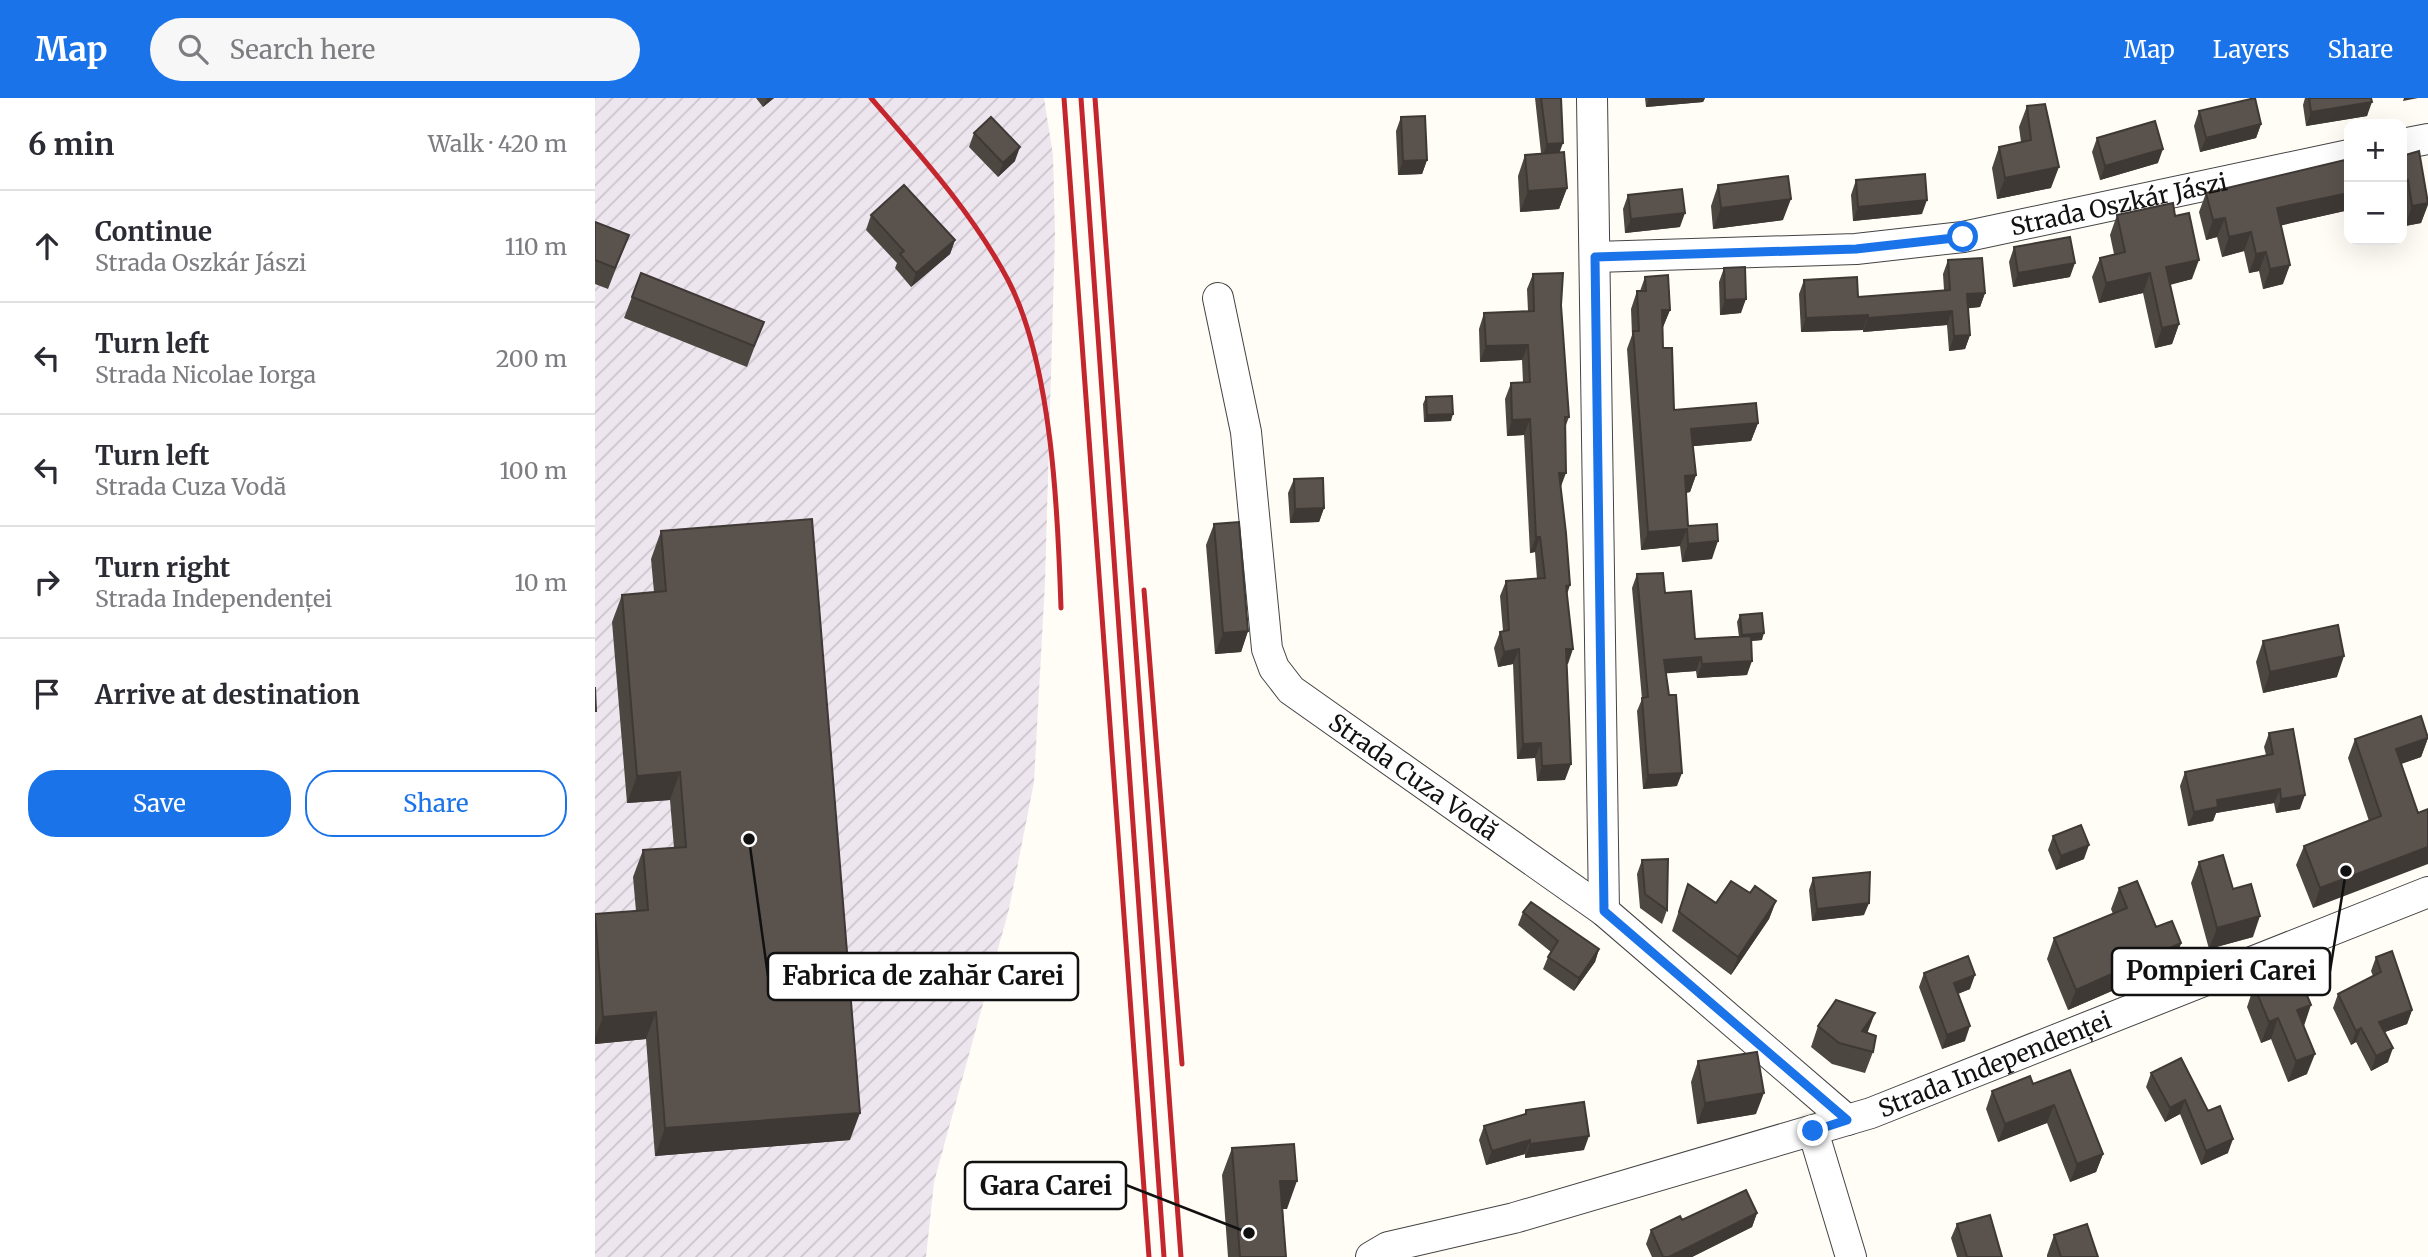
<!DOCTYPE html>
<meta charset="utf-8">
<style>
body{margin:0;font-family:Merriweather,serif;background:#f7f7f7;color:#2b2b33}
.controls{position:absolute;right:21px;top:21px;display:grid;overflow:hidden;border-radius:14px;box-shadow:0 7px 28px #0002}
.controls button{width:63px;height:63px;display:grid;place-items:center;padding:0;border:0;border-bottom:2px solid #e1e1e2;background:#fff;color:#2b2b33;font:35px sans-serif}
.stop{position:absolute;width:21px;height:21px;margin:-16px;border:5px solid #1a73e8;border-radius:50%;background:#fff}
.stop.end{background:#1a73e8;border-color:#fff;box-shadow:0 2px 7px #0008}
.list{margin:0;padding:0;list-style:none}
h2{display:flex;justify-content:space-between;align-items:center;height:91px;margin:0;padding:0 28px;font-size:30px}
h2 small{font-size:23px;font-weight:400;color:#7c7c81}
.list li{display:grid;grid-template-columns:46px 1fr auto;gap:21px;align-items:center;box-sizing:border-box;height:112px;padding:0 28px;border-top:2px solid #e1e1e2}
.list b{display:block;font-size:26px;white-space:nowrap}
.list p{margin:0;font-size:23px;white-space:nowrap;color:#7c7c81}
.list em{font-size:23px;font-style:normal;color:#7c7c81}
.actions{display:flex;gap:14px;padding:21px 28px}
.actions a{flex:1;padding:16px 0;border:2px solid #1a73e8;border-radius:28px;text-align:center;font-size:24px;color:#1a73e8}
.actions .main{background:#1a73e8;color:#fff}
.icon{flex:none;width:38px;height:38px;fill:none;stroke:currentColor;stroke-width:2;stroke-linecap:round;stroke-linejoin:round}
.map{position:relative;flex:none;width:1833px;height:1159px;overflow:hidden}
header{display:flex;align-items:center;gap:42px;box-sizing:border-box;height:98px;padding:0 35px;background:#1a73e8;color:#fff}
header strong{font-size:33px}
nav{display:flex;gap:38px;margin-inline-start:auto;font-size:24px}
.search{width:490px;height:63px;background:#f7f7f7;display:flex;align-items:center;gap:18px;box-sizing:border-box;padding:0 24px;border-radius:38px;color:#7c7c81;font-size:26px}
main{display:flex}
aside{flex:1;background:#fff}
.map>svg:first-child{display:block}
.industrial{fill:url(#industrial-furrows)}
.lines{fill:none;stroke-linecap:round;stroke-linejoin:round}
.minor-casing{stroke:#444;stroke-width:32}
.minor{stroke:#fff;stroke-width:30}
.rail{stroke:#c4262e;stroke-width:5}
.wall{fill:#4d4742}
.shaded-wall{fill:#3f3936}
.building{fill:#5a524d;stroke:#3f3936;stroke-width:2}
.route{stroke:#1a73e8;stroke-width:9}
.labels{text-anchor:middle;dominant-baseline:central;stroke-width:7;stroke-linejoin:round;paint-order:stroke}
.street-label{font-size:24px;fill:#111;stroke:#fff}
.leader{fill:none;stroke:#111;stroke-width:2.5}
.callout-dot{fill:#111;stroke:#fff;stroke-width:2.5}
.callout{fill:#fff;stroke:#111;stroke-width:2.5}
.callout-label{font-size:26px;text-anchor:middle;font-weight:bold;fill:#111}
</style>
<header>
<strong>Map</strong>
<div class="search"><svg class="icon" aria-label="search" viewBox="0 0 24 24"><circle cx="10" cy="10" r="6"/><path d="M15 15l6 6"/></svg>Search here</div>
<nav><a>Map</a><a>Layers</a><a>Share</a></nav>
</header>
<main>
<aside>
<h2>6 min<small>Walk · 420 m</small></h2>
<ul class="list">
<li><svg class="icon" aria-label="ahead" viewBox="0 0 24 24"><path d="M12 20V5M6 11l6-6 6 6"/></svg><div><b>Continue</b><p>Strada Oszkár Jászi</p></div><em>110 m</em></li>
<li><svg class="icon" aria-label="left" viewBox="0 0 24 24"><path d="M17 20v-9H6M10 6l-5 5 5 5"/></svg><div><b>Turn left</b><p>Strada Nicolae Iorga</p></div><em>200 m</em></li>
<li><svg class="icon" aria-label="left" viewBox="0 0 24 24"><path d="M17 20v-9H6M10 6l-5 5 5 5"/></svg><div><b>Turn left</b><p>Strada Cuza Vodă</p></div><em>100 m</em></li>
<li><svg class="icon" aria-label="right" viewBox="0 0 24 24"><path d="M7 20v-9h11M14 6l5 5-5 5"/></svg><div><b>Turn right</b><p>Strada Independenței</p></div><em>10 m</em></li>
<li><svg class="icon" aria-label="arrive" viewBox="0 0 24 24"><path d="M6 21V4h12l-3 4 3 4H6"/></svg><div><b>Arrive at destination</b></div></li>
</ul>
<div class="actions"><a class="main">Save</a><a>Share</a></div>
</aside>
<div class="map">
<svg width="1833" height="1159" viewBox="0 0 1833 1159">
<defs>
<pattern id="industrial-furrows" width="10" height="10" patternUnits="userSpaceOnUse" patternTransform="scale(1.75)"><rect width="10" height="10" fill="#eee6ef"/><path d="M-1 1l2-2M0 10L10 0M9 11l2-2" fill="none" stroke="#cbc4cc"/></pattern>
</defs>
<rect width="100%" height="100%" fill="#fffdf5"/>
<path class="industrial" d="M0 0H449L458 57 460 136 450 484 439 684 414 811 339 1084 331 1159H0Z"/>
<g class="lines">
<g class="minor-casing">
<g id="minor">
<path d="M997 0 1009 813"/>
<path d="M1807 46 1833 41"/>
<path id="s1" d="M1000 159 1261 151 1368 139 1754 57"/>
<path id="s2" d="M623 200 651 334 672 551 679 570 696 592 1009 813 1252 1022"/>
<path d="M1218 1033 1256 1159"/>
<path id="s3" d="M776 1159 793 1149 919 1120 1276 1015 1833 794"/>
</g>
</g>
<use href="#minor" class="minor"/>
<path class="rail" d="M276 0C326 58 377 114 413 182 457 266 463 415 466 510
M469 0 554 1159
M486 0 569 1159
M500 0 586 1159
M549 492 587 966"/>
</g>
<path class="wall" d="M161 0H179L168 9Z
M940 0H966L965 54 972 90 964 111 925 114 923 78 930 57 946 55Z
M1050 0H1110L1108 4 1051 9Z
M1710 0H1776L1772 18 1711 28 1708 7Z
M1432 8 1456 90 1402 101 1397 70 1404 49 1426 44 1424 29Z
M1604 13 1666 26 1661 40 1605 54 1599 28Z
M806 19 832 62 827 76 803 77 801 33Z
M379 35 420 63 403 79 374 49Z
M1502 40 1563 65 1505 82 1497 54Z
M1807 58 1833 103V107L1826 125 1810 128 1807 105Z
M1754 61V112L1686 127 1688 186 1668 191 1664 173 1654 175 1649 153 1627 159 1622 139 1611 142 1604 114 1611 95Z
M1261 82 1327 116 1258 123 1256 97Z
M1123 87 1188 122 1118 131 1116 108Z
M1033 97 1085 129 1030 135 1028 111Z
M276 117 360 142 355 156 316 189 300 170 302 165 271 132Z
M1522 117 1580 118 1597 181 1575 187 1584 226 1577 246 1560 250 1548 195 1504 205 1497 179 1505 160 1519 156 1515 137Z
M0 124 34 137 13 191 0 186Z
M1419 149 1475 179 1418 189 1414 164Z
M1353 162 1390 195 1385 209 1373 210 1375 237 1370 251 1354 253 1352 227 1268 234V232L1206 234 1204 196 1209 182 1263 199 1349 192 1348 176Z
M1129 170 1146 215 1125 217 1124 184Z
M46 175 169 224 152 269 29 220Z
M938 176 966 207 974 319 970 330 966 390 972 497 973 566H972L970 682 942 683 940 660 922 661 918 566 903 569 899 550 905 534 908 533 905 498 911 483 942 481 940 454 935 455 929 337 912 338 910 301 916 285 928 284 927 262 885 264 884 231 889 215 933 213 932 191Z
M1050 179 1075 212 1068 229V250L1079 312 1163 325 1156 343 1098 348 1101 377 1095 394 1091 395 1093 428 1117 461 1087 464 1085 448 1046 452 1032 251 1037 237 1036 211 1042 193H1045Z
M831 299 856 323 829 324 828 306Z
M699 381 729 410 724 424 695 425 693 395Z
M619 426 653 533 646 554 620 556 611 447Z
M66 433 255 1042 60 1058 51 941 0 946V816L41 813 38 779 48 752 79 750 75 702 32 705 17 524 27 497 59 494 56 461Z
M1042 476 1070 495 1100 541 1144 539 1142 524 1145 517 1167 542 1156 543 1152 577 1102 580 1101 573 1071 575 1082 688 1048 691 1042 613 1047 601 1037 490Z
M1668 543 1742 579 1668 595 1661 564Z
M1674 635 1705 711 1681 715 1679 705 1621 715 1618 723 1593 728 1585 688 1590 674 1671 657 1669 649Z
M1833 640 1826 659 1806 666 1823 715 1718 810 1701 767 1709 748 1774 723 1753 660 1760 641Z
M1458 738 1489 761 1461 772 1453 752Z
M1047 762 1072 812 1067 826 1045 810 1042 776Z
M1604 764 1638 791 1658 839 1614 851 1596 785Z
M1218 780 1269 817 1217 823 1214 792Z
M1093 786 1121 805 1155 795 1181 803 1174 821 1136 877 1077 833Z
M1524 790 1561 829 1586 845 1579 866 1473 912 1452 861 1459 840 1518 816 1516 811Z
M928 814 1004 851 1000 864 979 893 948 871 953 859 956 854 923 827Z
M1781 859 1817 912 1812 926 1790 934 1793 964 1776 973 1761 944 1756 947 1738 910 1743 896 1778 878 1776 873Z
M1329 875 1375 891 1363 896 1370 943 1347 951 1324 889Z
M1659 888 1709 928 1712 976 1693 984 1676 941 1666 945 1652 909Z
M1223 928 1272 935 1278 954 1270 975 1237 966 1216 949Z
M1586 960 1633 1055 1606 1067 1585 1016 1570 1024 1551 989 1556 975Z
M1103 963 1161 1016 1102 1026 1096 984Z
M1438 986 1508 1056 1501 1074 1475 1084 1452 1025 1403 1044 1391 1011 1397 993Z
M931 1012 989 1052 930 1060V1056L891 1067 884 1042 889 1028 929 1017Z
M637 1050 692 1111H688L691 1159H633L627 1077Z
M1162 1115 1157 1129 1097 1159H1057L1051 1146 1056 1132 1087 1122Z
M1362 1126 1407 1159H1362L1356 1140Z
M1459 1137 1503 1159H1452V1157Z"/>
<path class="shaded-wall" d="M172 0H179L168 9Z
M1054 0H1110L1108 4 1051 9Z
M1809 0H1823L1808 3Z
M1777 4 1772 18 1711 28 1716 14Z
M1666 26 1661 40 1605 54 1611 40Z
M968 45 963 59 947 60 952 46Z
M425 49 420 63 403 79 408 65Z
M1568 51 1563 65 1505 82 1510 68Z
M832 62 827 76 803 77 808 63Z
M1464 69 1456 90 1402 101 1410 80Z
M1813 82 1807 99V83Z
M972 90 964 111 925 114 933 93Z
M1754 95V112L1675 130 1682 110Z
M1196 101 1188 122 1118 131 1126 110Z
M1332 102 1327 116 1258 123 1263 109Z
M1833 105 1826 125 1810 128 1817 108Z
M1090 115 1085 129 1030 135 1036 121Z
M1630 120 1622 139 1611 142 1618 122Z
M1656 134 1649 153 1627 159 1634 139Z
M360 142 355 156 316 189 321 175Z
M1671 154 1664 173 1654 175 1661 156Z
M1604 162 1597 181 1564 189 1571 169Z
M1480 165 1475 179 1418 189 1423 175Z
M1695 167 1688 186 1668 191 1675 171Z
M1555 175 1548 195 1504 205 1511 185Z
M1390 195 1385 209 1367 211 1372 196Z
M1151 201 1146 215 1125 217 1130 202Z
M1067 212H1075L1068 229Z
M1357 213 1352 227 1268 234 1273 220Z
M1273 217 1268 232 1206 234 1211 220Z
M1584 226 1577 246 1560 250 1567 230Z
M1375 237 1370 251 1354 253 1359 238Z
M933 247 927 262 885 264 891 248Z
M858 316 856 323 829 324 832 317Z
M935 321 929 337 912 338 917 322Z
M1163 325 1156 343 1090 349 1096 331Z
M964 375H971L965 391Z
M1101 377 1095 394 1083 396 1090 378Z
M729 410 724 424 695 425 700 411Z
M1092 431 1085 448 1046 452 1053 434Z
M941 439H945L940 454 935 455Z
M1123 443 1117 461 1087 464 1093 446Z
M975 487 970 503 971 488Z
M653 533 646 554 620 556 628 535Z
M1169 535 1167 542 1144 544 1147 537Z
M924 551 918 566 903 569 909 554Z
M971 551H978L973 566 965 567Z
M1749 558 1742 579 1668 595 1675 574Z
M1106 559 1101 573 1064 576 1069 562Z
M1157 563 1152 577 1102 580 1107 566Z
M1833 640 1826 659 1794 670 1801 651Z
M946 645 940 660 922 661 928 646Z
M976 666 970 682 942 683 947 668Z
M85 674 75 702 32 705 42 678Z
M1087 675 1082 688 1048 691 1053 677Z
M1685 691 1679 705 1621 715 1618 723 1593 728 1599 714 1622 702Z
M1710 697 1705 711 1681 715 1686 701Z
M1494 747 1489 761 1461 772 1466 758Z
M1833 749V766L1718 810 1725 790Z
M1181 803 1174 821 1136 877 1143 859Z
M1274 805 1269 817 1217 823 1222 811Z
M1665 818 1658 839 1614 851 1622 830Z
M1586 845 1579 866 1473 912 1481 892Z
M1004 851 1000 864 979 893 984 880Z
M1380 877 1375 891 1354 899 1359 885Z
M1716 907 1709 928 1702 912Z
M1817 912 1812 926 1779 938 1784 924Z
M61 914 51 941 0 946V940L8 919Z
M1280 915 1272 936 1267 933Z
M1683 920 1676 941 1666 945 1674 924Z
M1375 928 1370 943 1347 951 1352 937Z
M1766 930 1761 944 1756 947 1761 933Z
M1798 950 1793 964 1776 973 1781 958Z
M1720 956 1712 976 1693 984 1701 963Z
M1169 995 1161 1016 1102 1026 1110 1005Z
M1590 1002 1585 1016 1570 1024 1575 1010Z
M1459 1007 1452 1025 1403 1044 1410 1026Z
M265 1015 255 1042 60 1058 70 1030Z
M994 1038 989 1052 930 1060 935 1046Z
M1638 1041 1633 1055 1606 1067 1611 1053Z
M935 1042 930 1056 891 1067 897 1053Z
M1508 1056 1501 1074 1475 1084 1482 1066Z
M685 1083H702L692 1111H675Z
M1162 1115 1157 1129 1097 1159H1074Z"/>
<path class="building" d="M946 0H966L968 45 952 46Z
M1660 0 1666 26 1611 40 1604 13Z
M1714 0H1776L1777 4 1716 14Z
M1450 6 1464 69 1410 80 1404 49 1436 42 1432 8Z
M830 18 832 62 808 63 806 19Z
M396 19 425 49 408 65 379 35Z
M1560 23 1568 51 1510 68 1502 40Z
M1824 53 1833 105 1817 108 1813 82 1807 83V58Z
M969 54 972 90 933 93 930 57Z
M1754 61V95L1682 110 1695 167 1675 171 1671 154 1661 156 1656 134 1634 139 1630 120 1618 122 1611 95Z
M1330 76 1332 102 1263 109 1261 82Z
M1193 78 1196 101 1126 110 1123 87Z
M309 87 360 142 321 175 305 156 309 153 276 117Z
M1087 91 1090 115 1036 121 1033 97Z
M1578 105 1580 118 1594 115 1604 162 1571 169 1584 226 1567 230 1555 175 1511 185 1505 160 1530 154 1522 117Z
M0 124 34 137 20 170 0 162Z
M1475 139 1480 165 1423 175 1419 149Z
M1387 160 1390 195 1372 196 1375 237 1359 238 1357 213 1273 220V217L1211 220 1209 182 1262 179 1263 199 1355 192 1353 162Z
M1150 169 1151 201 1130 202 1129 170Z
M46 175 169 224 159 248 37 199Z
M968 175 966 207 974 319H970L971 375H964L971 435 975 487 971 488 978 551H971L976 666 947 668 946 645 928 646 924 551 909 554 905 534 914 532 911 483 950 480 945 439H941L935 321 917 322 916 285 935 284 933 247 891 248 889 215 939 213 938 176Z
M1073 177 1075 212H1067L1068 250H1077L1079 312 1161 305 1163 325 1096 331 1101 377 1090 378 1093 428 1122 426 1123 443 1093 446 1092 431 1053 434 1038 233H1044L1042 193H1051L1050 179Z
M857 298 858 316 832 317 831 299Z
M728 380 729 410 700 411 699 381Z
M217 421 265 1015 70 1030 61 914 8 919 0 816 53 812 48 752 91 749 85 674 42 678 27 497 71 493 66 433Z
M644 424 653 533 628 535 619 426Z
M1068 475 1070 495 1096 493 1100 541 1156 538 1157 563 1107 566 1106 559 1069 562 1074 597H1081L1087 675 1053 677 1047 600 1053 599 1042 476Z
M1167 515 1169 535 1147 537 1145 517Z
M1743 527 1749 558 1675 574 1668 543Z
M0 589 1 613H0Z
M1826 618 1833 640 1801 651 1823 715 1833 711V749L1725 790 1709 748 1786 718 1760 641Z
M1698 631 1710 697 1686 701 1685 691 1622 702 1623 709 1599 714 1590 674 1678 656 1674 635Z
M1486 727 1494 747 1466 758 1458 738Z
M1628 757 1638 791 1656 786 1665 818 1622 830 1604 764Z
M1073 761 1072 812 1050 796 1047 762Z
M1275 774 1274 805 1222 811 1218 780Z
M1136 783 1155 795 1160 788 1181 803 1143 859 1084 814 1093 786 1121 805Z
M1542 783 1561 829 1577 823 1586 845 1481 892 1459 840 1532 810 1524 790Z
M936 804 1004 851 984 880 953 859 963 843 928 814Z
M1797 853 1817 912 1784 924 1798 950 1781 958 1766 930 1761 933 1743 896 1786 874 1781 859Z
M1373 858 1380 877 1359 885 1375 928 1352 937 1329 875Z
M1701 871 1716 907 1702 912 1720 956 1701 963 1683 920 1674 924 1659 888Z
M1241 902 1280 915 1267 933 1281 938 1278 954 1244 945 1223 928Z
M1162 954 1169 995 1110 1005 1103 963Z
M1586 960 1613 1013 1625 1008 1638 1041 1611 1053 1590 1002 1575 1010 1556 975Z
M1475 972 1508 1056 1482 1066 1459 1007 1410 1026 1397 993 1435 978 1438 986Z
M989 1004 994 1038 935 1046V1042L897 1053 889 1028 931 1016V1012Z
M699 1046 702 1083H685L691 1159H645L637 1050Z
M1151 1092 1162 1115 1074 1159H1068L1056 1132 1085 1118 1087 1122Z
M1395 1117 1407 1159H1372L1362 1126Z
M1492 1126 1503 1159H1466L1459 1137Z"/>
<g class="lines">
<path class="route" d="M1218 1033 1252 1022 1009 813 1000 159 1261 151 1368 139"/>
</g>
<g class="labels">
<g class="street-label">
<text stroke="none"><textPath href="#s1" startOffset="528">Strada Oszkár Jászi</textPath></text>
<text stroke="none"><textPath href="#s2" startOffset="553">Strada Cuza Vodă</textPath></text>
<text stroke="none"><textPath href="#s3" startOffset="654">Strada Independenței</textPath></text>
</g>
</g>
<path class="leader" d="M1751 773L1735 873M154 741L173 878M654 1135L531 1087"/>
<g class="callout-dot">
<circle cx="1751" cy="773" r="7"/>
<circle cx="154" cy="741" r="7"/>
<circle cx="654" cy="1135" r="7"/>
</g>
<g class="callout">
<rect x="1517" y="850" width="218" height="47" rx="7"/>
<rect x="173" y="855" width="310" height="47" rx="7"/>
<rect x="370" y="1064" width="161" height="47" rx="7"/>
</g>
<g class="callout-label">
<text x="1626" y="882">Pompieri Carei</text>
<text x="328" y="887">Fabrica de zahăr Carei</text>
<text x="451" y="1097">Gara Carei</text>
</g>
</svg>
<div class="controls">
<button>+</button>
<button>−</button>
</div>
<div class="stop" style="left:1368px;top:139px"></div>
<div class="stop end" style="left:1218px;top:1033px"></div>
</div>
</main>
